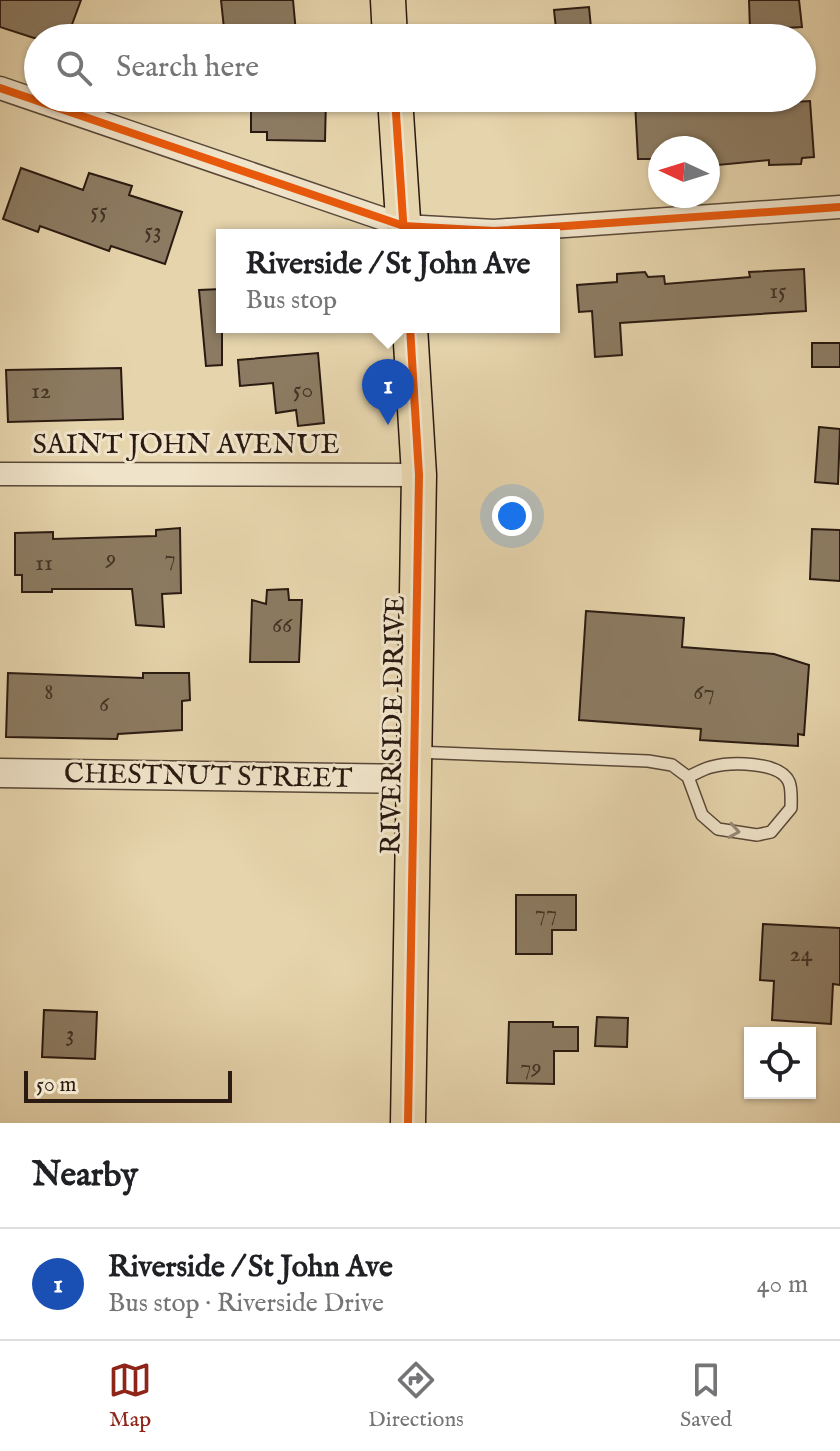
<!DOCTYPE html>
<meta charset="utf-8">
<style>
body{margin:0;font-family:"IM FELL English",serif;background:#f6f6f6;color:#202124}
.controls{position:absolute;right:24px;bottom:24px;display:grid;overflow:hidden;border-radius:0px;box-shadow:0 2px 6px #0004}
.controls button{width:72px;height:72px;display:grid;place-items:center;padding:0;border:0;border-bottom:2px solid #e0e0e0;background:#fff;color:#202124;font:40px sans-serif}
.compass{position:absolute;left:648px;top:136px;width:72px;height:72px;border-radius:50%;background:#fff;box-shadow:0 2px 6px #0004;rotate:274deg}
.scale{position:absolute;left:24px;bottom:20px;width:208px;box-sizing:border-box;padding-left:8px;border:4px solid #2a1a11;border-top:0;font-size:22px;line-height:28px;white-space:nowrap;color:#2a1a11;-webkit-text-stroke:6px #efe3c9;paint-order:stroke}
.you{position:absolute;left:512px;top:516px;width:28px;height:28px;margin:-20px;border:6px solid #fff;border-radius:50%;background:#1a73e8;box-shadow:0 0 0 12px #1a73e833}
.badge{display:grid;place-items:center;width:52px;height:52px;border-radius:50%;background:#8f2418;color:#fff;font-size:26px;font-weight:700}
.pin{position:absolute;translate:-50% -66px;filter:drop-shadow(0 2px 4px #0008)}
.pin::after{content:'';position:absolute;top:42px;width:28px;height:24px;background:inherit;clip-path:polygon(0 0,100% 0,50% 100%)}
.popup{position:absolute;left:216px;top:229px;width:344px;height:104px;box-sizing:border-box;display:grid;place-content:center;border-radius:0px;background:#fff;filter:drop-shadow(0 2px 6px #0005);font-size:26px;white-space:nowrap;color:#757577}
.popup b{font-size:30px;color:#202124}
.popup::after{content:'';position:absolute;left:50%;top:100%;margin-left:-16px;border:16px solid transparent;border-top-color:#fff}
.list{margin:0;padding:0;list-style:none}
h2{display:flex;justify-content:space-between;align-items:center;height:104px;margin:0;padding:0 32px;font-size:34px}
h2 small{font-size:26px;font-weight:400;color:#757577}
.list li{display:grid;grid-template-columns:52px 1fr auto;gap:24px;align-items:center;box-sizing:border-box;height:112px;padding:0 32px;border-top:2px solid #e0e0e0}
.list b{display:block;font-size:30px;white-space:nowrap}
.list p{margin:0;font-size:26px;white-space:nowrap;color:#757577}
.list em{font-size:26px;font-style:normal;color:#757577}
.icon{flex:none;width:44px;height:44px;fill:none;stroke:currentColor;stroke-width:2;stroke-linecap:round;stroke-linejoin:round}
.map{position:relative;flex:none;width:840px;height:1123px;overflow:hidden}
.search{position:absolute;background:#fff;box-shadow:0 2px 6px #0004;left:24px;right:24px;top:24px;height:88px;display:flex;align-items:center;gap:20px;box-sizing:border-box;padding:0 28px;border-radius:44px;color:#757577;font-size:30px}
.sheet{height:216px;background:#fff}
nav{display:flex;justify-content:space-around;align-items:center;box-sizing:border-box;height:112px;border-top:2px solid #e0e0e0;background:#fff;font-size:22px;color:#757577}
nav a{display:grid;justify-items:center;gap:4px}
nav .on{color:#8f2418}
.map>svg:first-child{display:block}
.building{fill:#8c7b62;stroke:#2a1a11;stroke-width:2}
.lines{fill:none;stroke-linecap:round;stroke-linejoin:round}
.service-casing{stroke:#594838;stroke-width:14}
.minor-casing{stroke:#594838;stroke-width:25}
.tertiary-casing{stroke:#594838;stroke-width:31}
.primary-casing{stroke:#2a1a11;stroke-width:37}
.service{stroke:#efe3c9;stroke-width:11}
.minor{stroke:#efe3c9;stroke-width:22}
.tertiary{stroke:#efe3c9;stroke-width:28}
.primary{stroke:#e6d4ac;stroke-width:34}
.cycleway-casing{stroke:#efe3c9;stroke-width:13}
.cycleway{stroke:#e8590c;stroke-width:8}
.oneway{stroke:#968976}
.labels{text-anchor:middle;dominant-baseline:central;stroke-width:6;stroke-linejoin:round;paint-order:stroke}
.number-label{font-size:24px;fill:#423225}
.street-label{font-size:28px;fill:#2a1a11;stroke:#efe3c9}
</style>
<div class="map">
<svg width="840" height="1123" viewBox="0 0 840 1123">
<rect width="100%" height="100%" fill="#e6d4ac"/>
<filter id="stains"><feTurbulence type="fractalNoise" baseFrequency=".0025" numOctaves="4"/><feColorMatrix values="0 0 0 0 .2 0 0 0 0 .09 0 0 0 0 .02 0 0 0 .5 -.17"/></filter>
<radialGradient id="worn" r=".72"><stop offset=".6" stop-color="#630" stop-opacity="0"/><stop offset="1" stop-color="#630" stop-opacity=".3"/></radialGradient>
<path class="building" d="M0 0H81L67 38H34L0 27Z
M221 0H293L296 33 225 38Z
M749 0H799L802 27 750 30Z
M589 7 592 38H557L554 10Z
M251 98H326L325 141 267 140V132H251Z
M742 99V105L810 101 814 157 802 158 801 164 769 165V160L708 166V148H660V159H638L635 102 676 100 677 104Z
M21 168 83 190 89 173 132 186 129 195 182 212 165 264 111 246 109 251 40 226 38 232 3 219Z
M804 269 806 311 620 323 622 355 595 357 592 311 579 312 577 285 617 282V274L645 272 648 277 664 276 665 284 750 277 749 272Z
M222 289V365L206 366 199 290Z
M812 343H840V367H812Z
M318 353 324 423 298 426 296 410 276 413 273 383 240 386 238 360Z
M121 368 123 419 8 422 6 370Z
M819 427 840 429 838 484 815 482Z
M180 528 181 593 162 594 164 627 136 625 132 589H52V592H22V575H15V533L53 532V539L156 536V530Z
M812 529 840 530V581L810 579Z
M288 589 289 600H302L299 662H250L252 600 266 604 267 590Z
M586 611 684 618 682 647 774 654 809 665 804 735 798 734V746L700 740 701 729 579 720Z
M8 673 143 678V673H189L190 700 182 701V730L118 734 117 739 6 737Z
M516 895H576V930H552V954H516Z
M763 924 840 928V985L833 984 831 1024 772 1020 774 981 760 980Z
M44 1010 97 1012 95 1059 42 1057Z
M597 1017 628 1018 627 1047 595 1046Z
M509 1022H553V1027H578V1051H554V1084L507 1083Z"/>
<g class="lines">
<g class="service-casing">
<path id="service" d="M416 752 648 761 672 765 688 777 702 815 718 829 757 835 771 832 791 808C791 800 792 789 789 782 780 761 730 762 711 767 703 769 695 774 688 777"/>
</g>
<g class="minor-casing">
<path id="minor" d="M0 88 404 226 494 231 840 207
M0 474 419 475"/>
</g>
<g class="tertiary-casing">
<path id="tertiary" d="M0 773 415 779"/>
</g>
<g class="primary-casing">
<path id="primary" d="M388 0 390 38
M395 98 404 235
M408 1123 419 475 410 327"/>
</g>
<use href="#service" class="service"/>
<use href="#minor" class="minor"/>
<use href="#tertiary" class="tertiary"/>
<use href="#primary" class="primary"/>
<g class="cycleway-casing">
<path id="cycleway" d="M0 88 404 226 494 231 840 207
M395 98 404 235
M408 1123 419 475 410 327"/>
</g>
<use href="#cycleway" class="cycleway"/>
</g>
<defs><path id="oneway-chevron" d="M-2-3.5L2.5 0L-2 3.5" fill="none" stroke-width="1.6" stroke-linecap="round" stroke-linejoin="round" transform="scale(2)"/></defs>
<use class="oneway" href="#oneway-chevron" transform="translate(734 831) rotate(9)"/>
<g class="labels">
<g class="number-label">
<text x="99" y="211">55</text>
<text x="153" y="231">53</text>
<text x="778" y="291">15</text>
<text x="303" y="390">50</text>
<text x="41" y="391">12</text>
<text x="111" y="558">9</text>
<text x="170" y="558">7</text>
<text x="44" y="563">11</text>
<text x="282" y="625">66</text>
<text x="49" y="692">8</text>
<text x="704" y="692">67</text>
<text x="104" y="704">6</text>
<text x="546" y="913">77</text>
<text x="801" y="954">24</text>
<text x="70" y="1034">3</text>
<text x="531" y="1067">79</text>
</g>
<g class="street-label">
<text x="186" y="445">SAINT JOHN AVENUE</text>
<text transform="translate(394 725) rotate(-89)">RIVERSIDE DRIVE</text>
<text transform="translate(208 777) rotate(1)">CHESTNUT STREET</text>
</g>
</g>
<rect width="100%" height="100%" filter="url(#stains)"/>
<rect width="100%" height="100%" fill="url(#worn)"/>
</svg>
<div class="controls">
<button><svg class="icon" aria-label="locate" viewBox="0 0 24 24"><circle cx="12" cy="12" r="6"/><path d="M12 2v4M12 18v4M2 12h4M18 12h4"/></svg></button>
</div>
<svg class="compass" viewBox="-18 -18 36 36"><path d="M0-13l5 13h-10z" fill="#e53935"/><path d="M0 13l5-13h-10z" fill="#757577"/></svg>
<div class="scale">50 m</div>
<div class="you"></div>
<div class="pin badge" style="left:388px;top:425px;background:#1a4fb4">1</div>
<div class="popup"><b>Riverside / St John Ave</b>Bus stop</div>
<div class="search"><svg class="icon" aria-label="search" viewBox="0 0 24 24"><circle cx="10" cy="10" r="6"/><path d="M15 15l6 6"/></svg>Search here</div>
</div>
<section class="sheet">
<h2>Nearby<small></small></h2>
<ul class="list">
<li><span class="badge" style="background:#1a4fb4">1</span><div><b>Riverside / St John Ave</b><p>Bus stop · Riverside Drive</p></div><em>40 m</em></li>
</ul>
</section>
<nav>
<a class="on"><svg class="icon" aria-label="map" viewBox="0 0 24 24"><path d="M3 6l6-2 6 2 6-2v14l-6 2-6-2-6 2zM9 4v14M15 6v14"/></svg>Map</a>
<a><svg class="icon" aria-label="directions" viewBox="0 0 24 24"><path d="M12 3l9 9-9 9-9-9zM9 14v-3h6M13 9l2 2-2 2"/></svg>Directions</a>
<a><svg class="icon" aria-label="saved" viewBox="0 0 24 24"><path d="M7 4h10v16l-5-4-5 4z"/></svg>Saved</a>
</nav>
